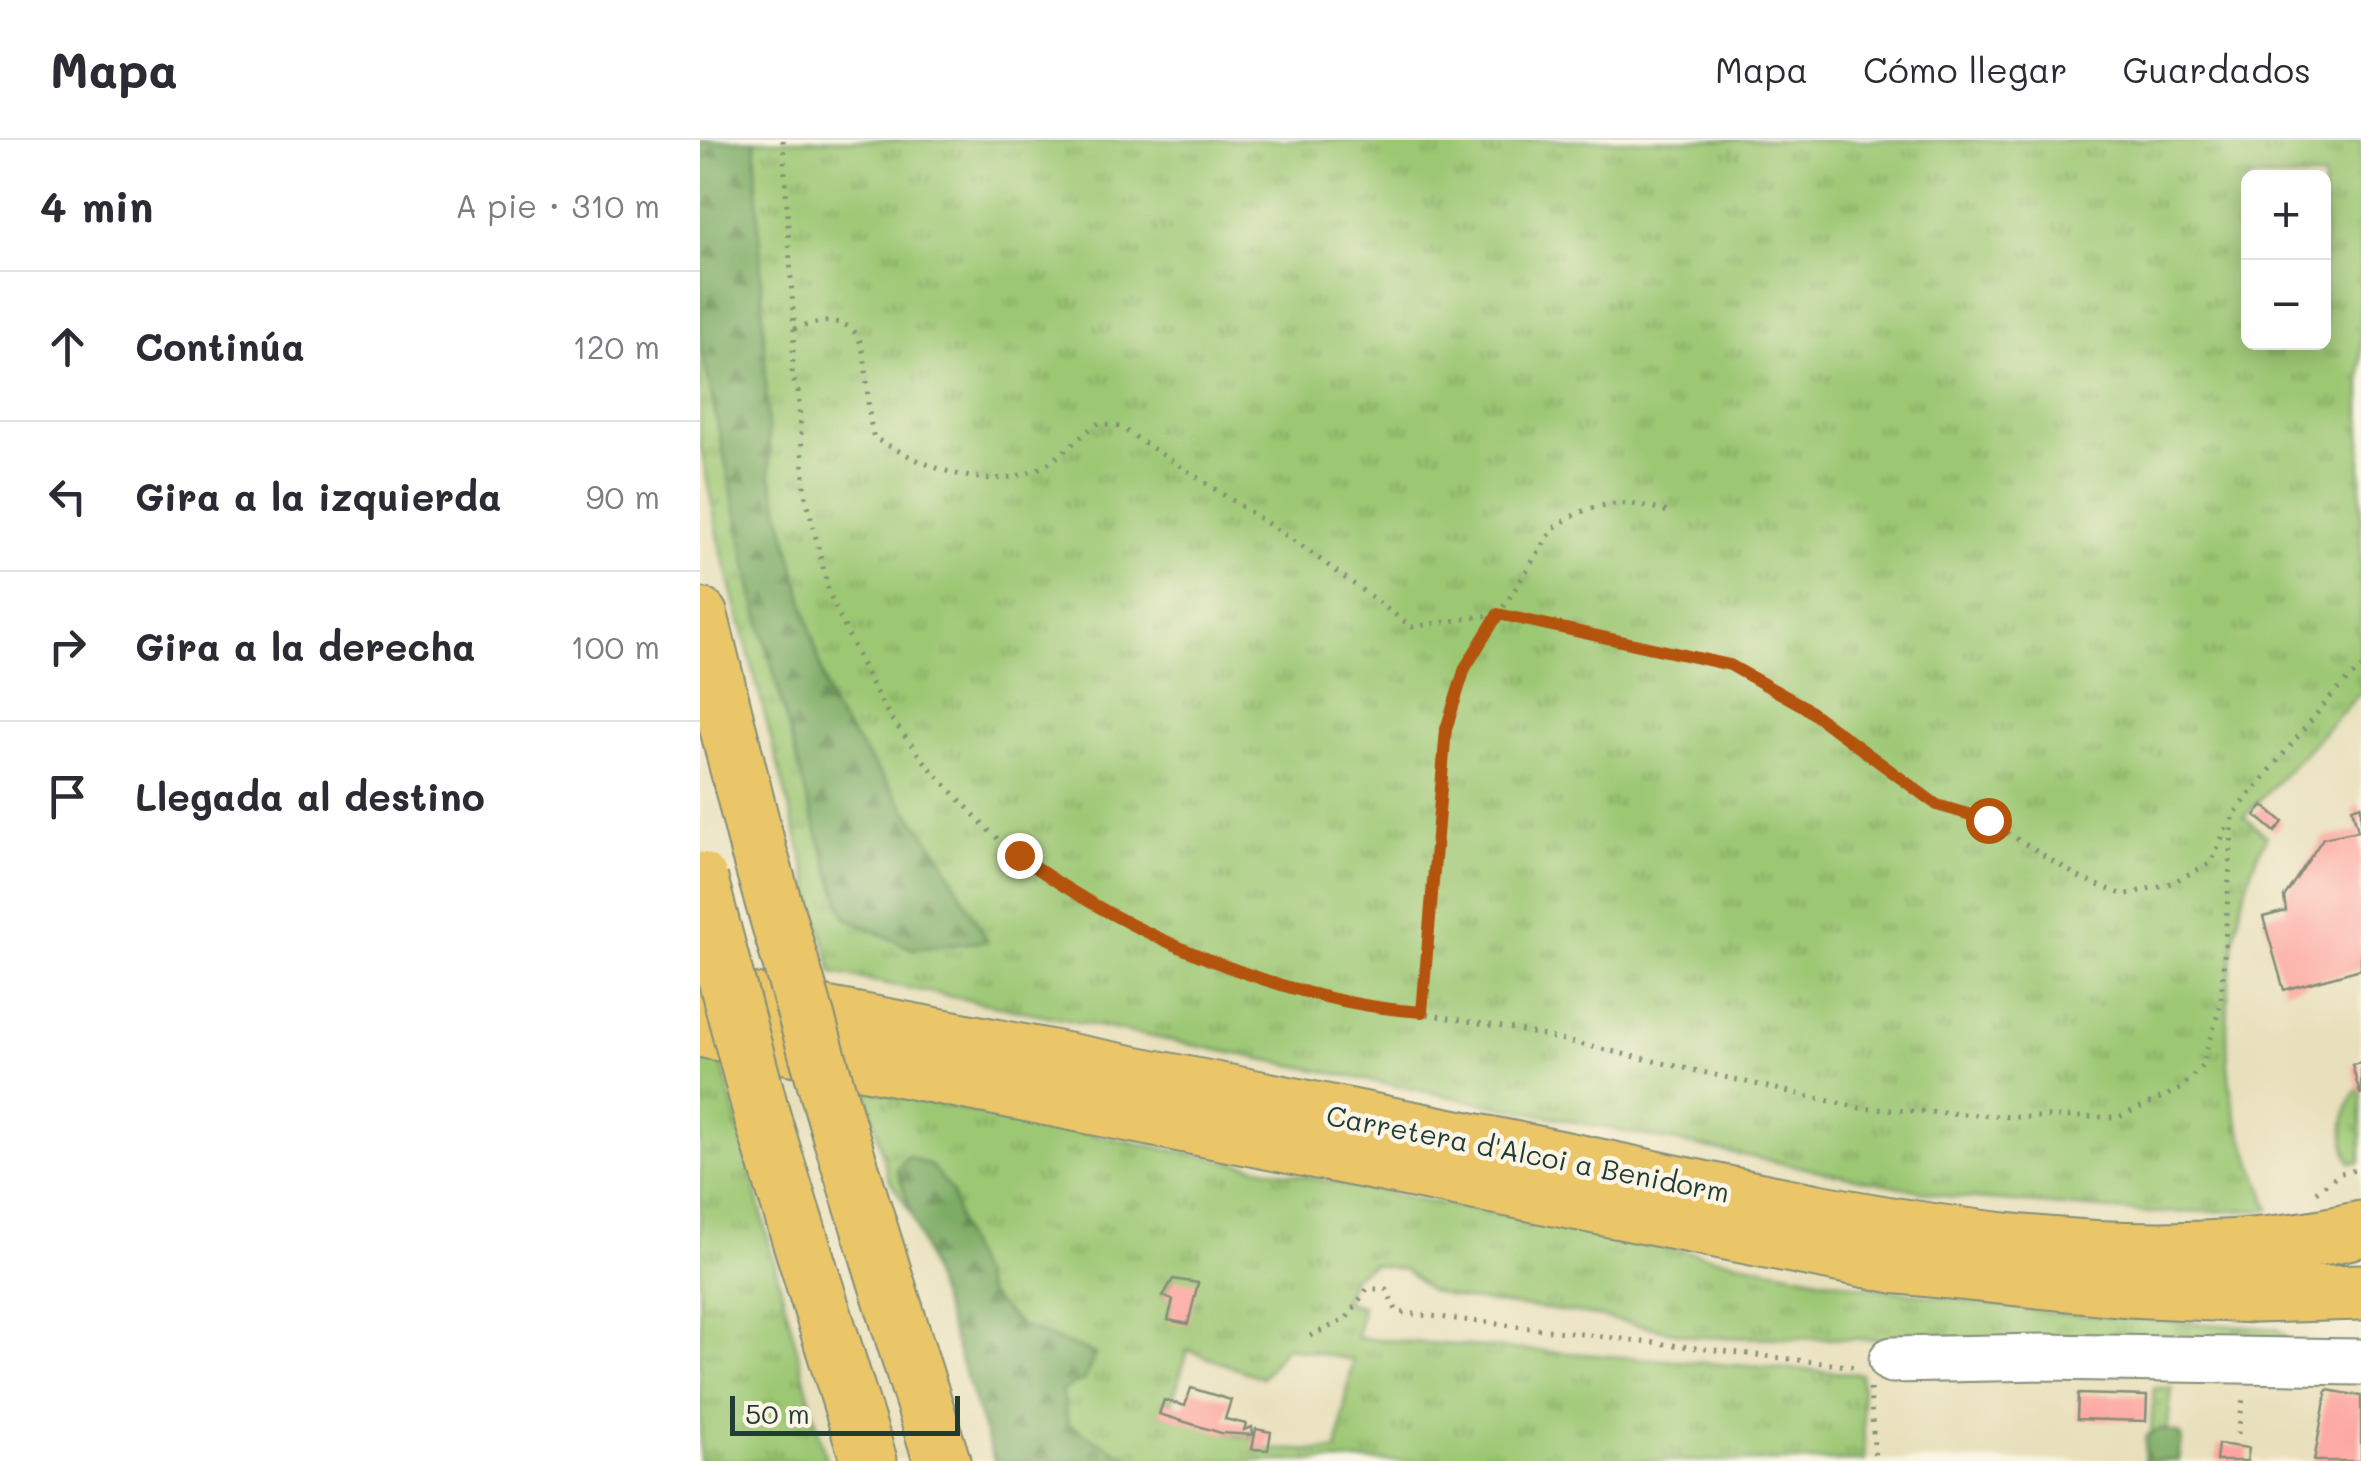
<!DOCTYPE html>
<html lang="es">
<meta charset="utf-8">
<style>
body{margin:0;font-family:Mali,sans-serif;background:#f7f7f7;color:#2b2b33}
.controls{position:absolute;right:30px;top:30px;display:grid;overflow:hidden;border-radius:15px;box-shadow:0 5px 25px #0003}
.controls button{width:90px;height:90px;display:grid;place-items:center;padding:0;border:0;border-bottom:2px solid #e1e1e2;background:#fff;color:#2b2b33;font:50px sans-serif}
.scale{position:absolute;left:30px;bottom:25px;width:230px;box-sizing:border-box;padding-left:10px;border:5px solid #1f3d34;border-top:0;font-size:28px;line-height:35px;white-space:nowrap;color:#1f3d34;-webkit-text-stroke:8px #fcf5e5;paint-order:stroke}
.stop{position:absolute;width:30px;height:30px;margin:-22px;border:8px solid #b45309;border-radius:50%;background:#fff}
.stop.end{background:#b45309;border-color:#fff;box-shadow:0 2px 10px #0008}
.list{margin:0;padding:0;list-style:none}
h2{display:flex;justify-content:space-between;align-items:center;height:130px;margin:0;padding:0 40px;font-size:42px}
h2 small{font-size:32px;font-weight:400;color:#7c7c81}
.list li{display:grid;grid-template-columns:65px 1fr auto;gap:30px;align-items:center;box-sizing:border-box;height:150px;padding:0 40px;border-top:2px solid #e1e1e2}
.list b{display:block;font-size:38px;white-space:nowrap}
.list em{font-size:32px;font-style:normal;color:#7c7c81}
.icon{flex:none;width:55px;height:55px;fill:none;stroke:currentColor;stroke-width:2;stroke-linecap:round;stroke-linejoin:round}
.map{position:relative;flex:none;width:1661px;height:1321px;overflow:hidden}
header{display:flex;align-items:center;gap:60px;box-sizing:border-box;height:140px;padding:0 50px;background:#fff;border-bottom:2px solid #e1e1e2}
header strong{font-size:48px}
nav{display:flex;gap:55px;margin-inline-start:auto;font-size:35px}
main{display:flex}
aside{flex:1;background:#fff}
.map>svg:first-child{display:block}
.grass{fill:url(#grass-tufts);stroke:#5e8254;stroke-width:2.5;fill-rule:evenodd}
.forest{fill:url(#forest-firs);stroke:#4e744c;stroke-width:2.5}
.building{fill:#fca49f}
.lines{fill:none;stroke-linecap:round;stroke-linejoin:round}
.minor-casing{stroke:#848e78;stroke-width:49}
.major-casing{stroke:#848e78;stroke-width:59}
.highway-casing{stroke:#848e78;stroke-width:59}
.path{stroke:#848e78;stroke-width:5;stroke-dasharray:2.5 8;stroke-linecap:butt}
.minor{stroke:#fff;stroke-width:45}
.major{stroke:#eac669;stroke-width:55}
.highway{stroke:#eac669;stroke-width:55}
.highway-bridge-casing{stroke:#848e78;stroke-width:59;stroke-linecap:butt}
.highway-bridge{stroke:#eac669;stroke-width:55}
.route{stroke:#b45309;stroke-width:12}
.labels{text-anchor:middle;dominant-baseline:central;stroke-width:9;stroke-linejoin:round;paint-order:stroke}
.street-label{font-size:28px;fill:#1f3d34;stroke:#fcf5e5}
</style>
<header>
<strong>Mapa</strong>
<nav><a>Mapa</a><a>Cómo llegar</a><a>Guardados</a></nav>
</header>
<main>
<aside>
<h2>4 min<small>A pie · 310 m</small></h2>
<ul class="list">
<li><svg class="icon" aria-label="ahead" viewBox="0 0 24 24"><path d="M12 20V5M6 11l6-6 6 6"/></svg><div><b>Continúa</b></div><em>120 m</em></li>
<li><svg class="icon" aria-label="left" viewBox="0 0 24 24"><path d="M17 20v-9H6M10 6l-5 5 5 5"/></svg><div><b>Gira a la izquierda</b></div><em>90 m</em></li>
<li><svg class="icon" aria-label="right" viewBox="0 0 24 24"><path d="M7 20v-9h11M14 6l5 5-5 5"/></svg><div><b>Gira a la derecha</b></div><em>100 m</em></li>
<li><svg class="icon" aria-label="arrive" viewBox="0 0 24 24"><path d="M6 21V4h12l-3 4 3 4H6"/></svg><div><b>Llegada al destino</b></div></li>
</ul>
</aside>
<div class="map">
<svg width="1661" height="1321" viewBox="0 0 1661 1321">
<defs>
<pattern id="grass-tufts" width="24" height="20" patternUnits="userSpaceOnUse" patternTransform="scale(2.5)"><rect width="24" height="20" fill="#9cc773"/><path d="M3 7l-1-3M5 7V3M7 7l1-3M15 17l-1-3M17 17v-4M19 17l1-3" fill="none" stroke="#7fa35f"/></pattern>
<pattern id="forest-firs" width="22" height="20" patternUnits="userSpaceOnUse" patternTransform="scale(2.5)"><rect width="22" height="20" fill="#7dac65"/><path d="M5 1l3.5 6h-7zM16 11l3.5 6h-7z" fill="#668d54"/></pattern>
</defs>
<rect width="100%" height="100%" fill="#fcf5e5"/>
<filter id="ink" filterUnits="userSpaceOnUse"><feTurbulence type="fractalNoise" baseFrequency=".01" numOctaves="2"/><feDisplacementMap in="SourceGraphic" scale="20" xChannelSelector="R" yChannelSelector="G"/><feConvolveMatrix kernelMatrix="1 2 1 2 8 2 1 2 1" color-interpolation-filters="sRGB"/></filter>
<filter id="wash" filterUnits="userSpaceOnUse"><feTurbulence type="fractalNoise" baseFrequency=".0048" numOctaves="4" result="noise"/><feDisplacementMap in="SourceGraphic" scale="40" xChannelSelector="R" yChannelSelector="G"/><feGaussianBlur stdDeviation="2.25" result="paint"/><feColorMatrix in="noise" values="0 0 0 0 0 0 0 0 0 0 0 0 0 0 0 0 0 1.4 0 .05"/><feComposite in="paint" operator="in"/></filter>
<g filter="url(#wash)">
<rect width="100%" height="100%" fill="#e8e0bc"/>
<path class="grass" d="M0 0H1661V552L1544 677 1567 696C1530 756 1518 899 1534 968 1542 1002 1559 1036 1570 1070L1451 1073 1251 1057 133 833 21 409 0 304ZM1548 38H1624V202H1548Z
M0 918 22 922 126 1321H0Z
M1661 946V1022L1651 1023C1639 998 1642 966 1661 946Z
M167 950 1160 1146 1352 1173 1577 1189 1585 1195 1584 1204 998 1197 884 1174 762 1159 729 1150 705 1130 673 1124 652 1137 644 1162 662 1166 657 1198 1161 1234 1165 1321H301L218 1084 188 1037ZM473 1139 488 1183 468 1179 473 1160 463 1155ZM585 1207 653 1220 637 1311 553 1309 555 1293 550 1297 544 1291 542 1297 460 1274 464 1260 472 1262 488 1210 562 1238Z
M1454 1248H1472L1464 1321H1449Z"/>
<path class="forest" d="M0 0H55L70 333 131 567 242 718 287 801 212 809 145 777 110 670 54 458 0 200Z
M207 1016 231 1026 252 1052 259 1085 287 1154 321 1186 395 1214 385 1239 362 1251 368 1284 433 1321H294L197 1030Z
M1461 1289 1478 1293 1482 1299 1479 1321H1444L1446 1296Z"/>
<g id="blocks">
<path class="building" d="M1563 665 1583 682 1575 692 1555 675Z
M1661 665V829L1584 850 1563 777 1586 771 1584 757 1623 698 1658 691 1652 668Z
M1661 923V954H1660L1652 925Z
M473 1139 498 1143 488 1184 468 1180 473 1160 463 1156Z
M491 1248 531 1260 525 1279 546 1284 544 1290 552 1287 553 1295 521 1293 459 1274 464 1260 485 1266Z
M1627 1250 1661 1256V1321H1614Z
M1378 1254 1447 1256 1446 1281 1377 1279Z
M556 1289 571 1292 568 1310 552 1309Z
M1518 1304 1549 1308 1547 1321H1516Z"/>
</g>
</g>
<g filter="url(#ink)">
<use href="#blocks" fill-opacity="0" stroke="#848e78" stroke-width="2.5"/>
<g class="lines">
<g class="minor-casing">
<path id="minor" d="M1192 1220 1344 1217 1661 1222"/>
</g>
<g class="major-casing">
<path id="major" d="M0 852C278 902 555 958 832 1013 1089 1065 1401 1150 1661 1089
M0 889 1199 1126 1428 1149 1555 1155 1661 1152"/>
</g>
<g class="highway-casing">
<path id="highway" d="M0 476 58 709
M64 983 169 1321
M141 997 242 1321"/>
</g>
<path class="path" d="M83 0 94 189 92 236 98 251 105 352 129 453 168 538 189 576 229 627 293 695 353 741 395 767 523 824 648 861 814 889 1160 968 1314 977H1419L1480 949 1502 926 1521 864 1533 675 1632 555 1661 528
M94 189C188 156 157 243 174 298 221 323 275 352 330 332 357 323 376 298 399 283L420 287 599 404 712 487 797 474 1029 525 1103 565 1237 665 1288 681 1382 739 1424 755 1471 743 1511 723 1529 682
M723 872 746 589 765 527 854 388C890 361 925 358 968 372
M1616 1052 1641 1033 1661 1029
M610 1196 646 1179 667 1149H686L697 1172 1156 1227
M1170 1249 1175 1321
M1538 1294 1543 1258"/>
<use href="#minor" class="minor"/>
<use href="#major" class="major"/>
<use href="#highway" class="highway"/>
<g class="highway-bridge-casing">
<path id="highway-bridge" d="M58 709 141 997
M0 740 64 983"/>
</g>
<use href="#highway-bridge" class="highway-bridge"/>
</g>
</g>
<g class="lines" filter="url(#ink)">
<path class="route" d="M319 715C422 794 592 864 722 872L746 589 765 528 798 474 1030 525 1103 566 1237 665 1288 680"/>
</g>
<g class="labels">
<g class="street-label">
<text transform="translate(828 1013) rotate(11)">Carretera d'Alcoi a Benidorm</text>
</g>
</g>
</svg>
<div class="controls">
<button>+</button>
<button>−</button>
</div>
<div class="scale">50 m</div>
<div class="stop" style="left:1288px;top:680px"></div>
<div class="stop end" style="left:319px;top:715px"></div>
</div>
</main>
